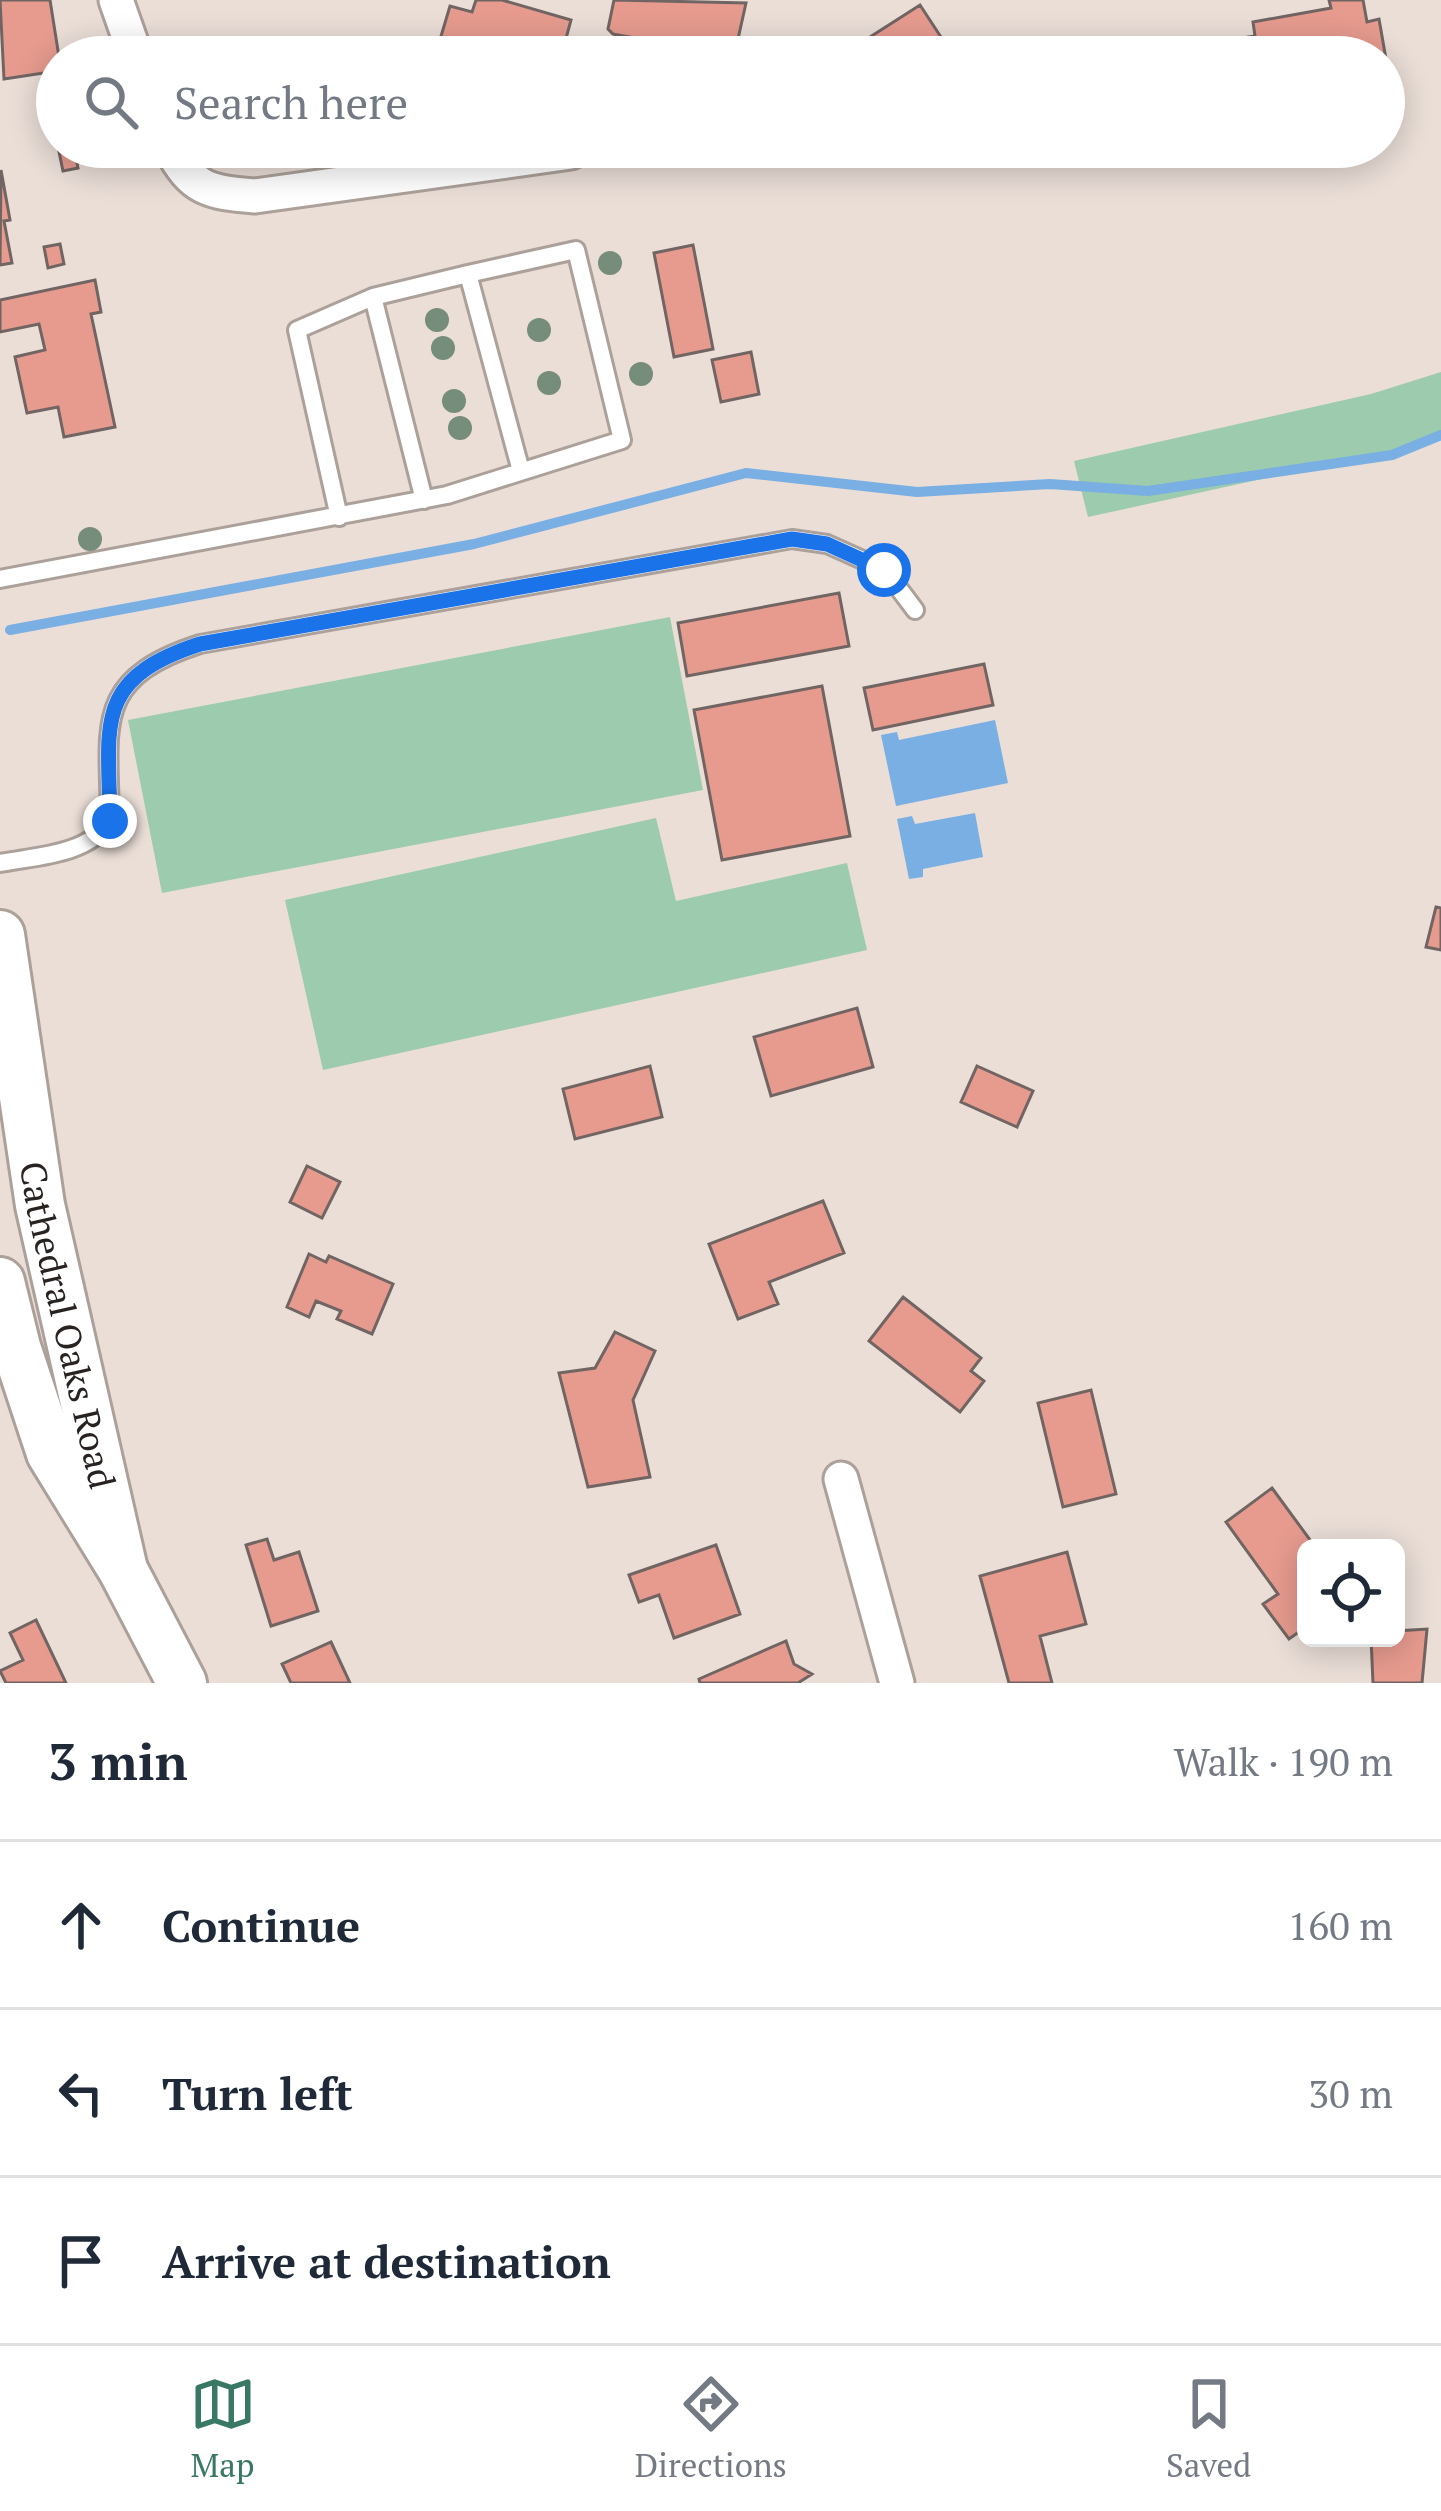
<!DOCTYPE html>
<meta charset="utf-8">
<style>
body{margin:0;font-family:"PT Serif",serif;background:#f6f6f7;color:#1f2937}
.controls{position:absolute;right:36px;bottom:36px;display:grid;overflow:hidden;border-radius:18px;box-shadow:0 6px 30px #0003}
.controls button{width:108px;height:108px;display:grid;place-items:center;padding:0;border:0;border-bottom:3px solid #e0e1e3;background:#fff;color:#1f2937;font:60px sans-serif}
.stop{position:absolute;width:36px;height:36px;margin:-27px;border:9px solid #1a73e8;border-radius:50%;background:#fff}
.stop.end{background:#1a73e8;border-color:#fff;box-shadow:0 3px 12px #0008}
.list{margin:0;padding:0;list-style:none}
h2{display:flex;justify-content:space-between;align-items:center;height:156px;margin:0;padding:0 48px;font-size:51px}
h2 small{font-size:39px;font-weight:400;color:#747a83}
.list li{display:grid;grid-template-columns:78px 1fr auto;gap:36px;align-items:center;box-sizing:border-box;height:168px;padding:0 48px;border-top:3px solid #e0e1e3}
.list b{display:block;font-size:45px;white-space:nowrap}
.list em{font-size:39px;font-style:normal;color:#747a83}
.icon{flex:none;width:66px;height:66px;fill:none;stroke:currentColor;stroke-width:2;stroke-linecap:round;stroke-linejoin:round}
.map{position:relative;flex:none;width:1441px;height:1683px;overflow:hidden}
.search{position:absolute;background:#fff;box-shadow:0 6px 30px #0003;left:36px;right:36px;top:36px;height:132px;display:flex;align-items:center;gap:30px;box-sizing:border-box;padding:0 42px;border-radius:66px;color:#747a83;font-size:45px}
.sheet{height:660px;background:#fff}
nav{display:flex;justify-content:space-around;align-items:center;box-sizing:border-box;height:168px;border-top:3px solid #e0e1e3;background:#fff;font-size:33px;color:#747a83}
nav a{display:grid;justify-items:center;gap:6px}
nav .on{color:#397865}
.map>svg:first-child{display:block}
.green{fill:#9dcbad}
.water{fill:#79afe2}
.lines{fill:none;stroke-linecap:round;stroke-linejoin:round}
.stream{stroke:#79afe2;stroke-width:10}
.building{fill:#e79b8f;stroke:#716563;stroke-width:3}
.lane-casing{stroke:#aca19a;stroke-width:22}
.street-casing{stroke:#aca19a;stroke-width:39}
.secondary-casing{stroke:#aca19a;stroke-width:54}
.lane{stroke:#fff;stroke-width:16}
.street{stroke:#fff;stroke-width:33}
.secondary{stroke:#fff;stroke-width:48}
.tree{fill:#768d7b}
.route{stroke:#1a73e8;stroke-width:15}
.labels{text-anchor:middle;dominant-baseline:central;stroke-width:9;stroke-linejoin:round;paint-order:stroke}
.street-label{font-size:36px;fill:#282321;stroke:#f7ebe4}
</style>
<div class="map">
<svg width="1441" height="1683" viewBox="0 0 1441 1683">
<rect width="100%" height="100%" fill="#eaded7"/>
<path class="green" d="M1441 372V440L1088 517 1074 461 1371 394Z
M670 617 703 790 162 893 128 720Z
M656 818 676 901 847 863 867 950 323 1070 285 900Z"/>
<path class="water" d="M995 720 1008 783 896 806 881 735 897 732 899 740Z
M975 813 983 857 923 869V877L909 879 897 819 912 816 915 824Z"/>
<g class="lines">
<path class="stream" d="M10 630 474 544 746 473 917 492 1050 484 1148 491 1392 455 1441 435"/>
</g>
<path class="building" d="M0 0H50L59 57 57 71 4 79Z
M476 0H502L571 20 561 57 539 53 538 57H449L436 53 450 6 472 12Z
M614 0 746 3 734 57 683 48 681 57 648 55 651 41 613 34 608 29Z
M1329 0H1363L1367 22 1379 19 1386 59 1245 57 1242 38 1255 36 1253 22 1331 8Z
M920 5 954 57H863L856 46Z
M58 147H74L78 168 63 171Z
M1 170 10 220 4 221 12 263 0 265Z
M60 244 64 264 48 268 44 247Z
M693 245 713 349 674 357 654 253Z
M95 280 101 312 91 314 115 427 64 437 58 407 27 413 15 357 45 350 39 324 0 332V300Z
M751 352 759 394 721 402 712 360Z
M839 593 849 646 687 676 678 623Z
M984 664 993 705 873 730 864 688Z
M822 686 850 836 722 860 694 710Z
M1436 907 1441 908V950L1426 947Z
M857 1008 873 1067 771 1096 754 1037Z
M650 1066 662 1117 575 1139 563 1089Z
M977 1066 1033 1091 1017 1127 961 1102Z
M307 1166 340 1182 322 1218 290 1202Z
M823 1201 844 1253 769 1282 778 1304 738 1319 709 1244Z
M309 1254 326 1262 329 1256 393 1284 372 1334 337 1319 341 1311 316 1301 309 1317 287 1307Z
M903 1297 981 1358 971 1371 984 1381 960 1412 869 1341Z
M615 1332 655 1351 633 1400 650 1477 588 1487 559 1373 595 1368Z
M1091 1390 1116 1494 1063 1507 1038 1403Z
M1272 1488 1316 1548H1306V1627L1289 1639 1263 1604 1278 1594 1226 1522Z
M267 1539 274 1560 299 1552 318 1611 271 1626 246 1545Z
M716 1545 740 1614 674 1638 659 1595 639 1602 629 1575Z
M1067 1552 1086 1624 1040 1636 1052 1683H1009L980 1576Z
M36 1620 66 1683H6L0 1671 23 1660 10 1633Z
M1427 1629 1422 1683H1373L1371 1638H1396V1631Z
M786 1641 794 1664 812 1674 798 1683H700L699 1679Z
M331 1642 350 1683H291L282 1664Z"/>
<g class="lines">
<g class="lane-casing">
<path id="lane" d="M424 500 373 297 468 274
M339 517 297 330 373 297
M0 579 447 495 622 440 576 250 468 274 521 471
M0 863C37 856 88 855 110 821 109 725 92 679 200 644L792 539 827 544 885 570 915 610"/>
</g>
<g class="street-casing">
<path id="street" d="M116 0 136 57
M170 147C193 190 208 192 255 196L571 152
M841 1479 897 1683"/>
</g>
<g class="secondary-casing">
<g id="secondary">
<path id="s1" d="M0 935 40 1205 123 1570"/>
<path d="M0 1282 16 1347 51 1453 123 1570 182 1683"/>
</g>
</g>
<use href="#lane" class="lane"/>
<use href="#street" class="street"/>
<use href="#secondary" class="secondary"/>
</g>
<g class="tree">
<circle cx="610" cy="263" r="12"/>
<circle cx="437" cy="320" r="12"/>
<circle cx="539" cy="330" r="12"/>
<circle cx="443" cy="348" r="12"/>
<circle cx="641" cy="374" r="12"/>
<circle cx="549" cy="383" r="12"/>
<circle cx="454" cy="401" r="12"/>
<circle cx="460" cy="428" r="12"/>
<circle cx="90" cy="539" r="12"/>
</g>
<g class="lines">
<path class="route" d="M110 821C109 725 92 679 200 644L792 539 827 544 884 570"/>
</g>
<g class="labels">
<g class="street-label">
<text stroke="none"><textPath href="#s1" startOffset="396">Cathedral Oaks Road</textPath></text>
</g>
</g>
</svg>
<div class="controls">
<button><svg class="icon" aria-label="locate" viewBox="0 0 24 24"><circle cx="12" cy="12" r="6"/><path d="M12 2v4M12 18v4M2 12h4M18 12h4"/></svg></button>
</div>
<div class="stop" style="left:884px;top:570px"></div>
<div class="stop end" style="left:110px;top:821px"></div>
<div class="search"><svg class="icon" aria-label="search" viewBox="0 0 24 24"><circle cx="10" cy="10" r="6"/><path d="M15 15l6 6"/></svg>Search here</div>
</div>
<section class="sheet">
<h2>3 min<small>Walk · 190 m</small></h2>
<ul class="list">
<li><svg class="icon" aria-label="ahead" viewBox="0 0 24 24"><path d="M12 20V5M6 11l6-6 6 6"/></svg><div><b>Continue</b></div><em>160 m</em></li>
<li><svg class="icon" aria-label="left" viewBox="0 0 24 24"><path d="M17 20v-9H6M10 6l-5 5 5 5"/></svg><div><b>Turn left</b></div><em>30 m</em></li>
<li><svg class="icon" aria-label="arrive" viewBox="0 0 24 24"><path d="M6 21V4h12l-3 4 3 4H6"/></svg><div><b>Arrive at destination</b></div></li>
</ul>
</section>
<nav>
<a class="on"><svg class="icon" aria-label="map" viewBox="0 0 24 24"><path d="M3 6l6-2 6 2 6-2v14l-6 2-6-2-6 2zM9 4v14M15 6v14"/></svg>Map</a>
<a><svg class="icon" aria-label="directions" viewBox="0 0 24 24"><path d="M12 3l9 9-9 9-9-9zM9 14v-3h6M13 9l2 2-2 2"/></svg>Directions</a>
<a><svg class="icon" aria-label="saved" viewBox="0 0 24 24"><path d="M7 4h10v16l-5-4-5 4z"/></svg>Saved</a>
</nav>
